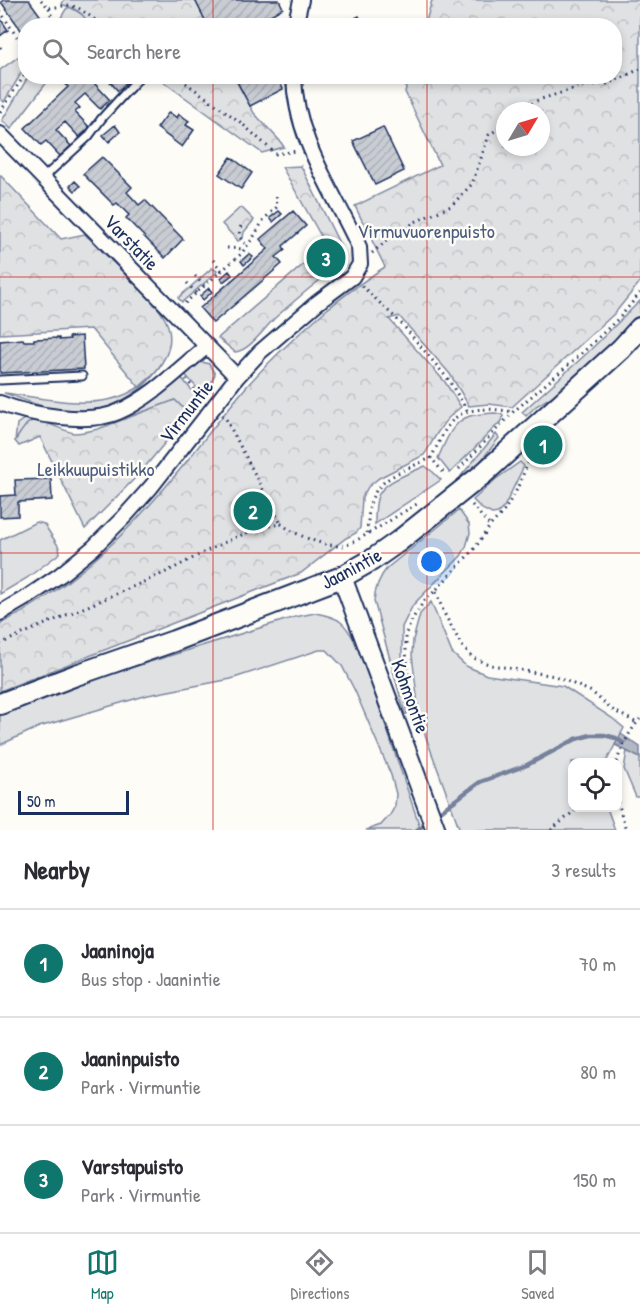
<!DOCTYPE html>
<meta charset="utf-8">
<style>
body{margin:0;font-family:"Patrick Hand",sans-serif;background:#f2f2f3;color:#2b2b33}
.controls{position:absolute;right:18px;bottom:18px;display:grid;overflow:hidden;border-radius:12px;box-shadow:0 3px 9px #0003}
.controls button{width:54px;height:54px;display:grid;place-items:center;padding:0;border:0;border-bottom:2px solid #e1e1e2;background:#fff;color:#2b2b33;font:30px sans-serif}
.compass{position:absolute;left:496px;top:102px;width:54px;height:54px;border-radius:50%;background:#fff;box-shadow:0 3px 9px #0003;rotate:52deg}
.scale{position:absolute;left:18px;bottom:15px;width:111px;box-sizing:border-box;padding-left:6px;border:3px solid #1b2f5e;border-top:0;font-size:16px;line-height:21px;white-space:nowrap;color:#1b2f5e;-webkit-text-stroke:4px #fdfcf7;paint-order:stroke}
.you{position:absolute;left:432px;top:562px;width:21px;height:21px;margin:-15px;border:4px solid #fff;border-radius:50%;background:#1a73e8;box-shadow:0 0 0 9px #1a73e833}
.badge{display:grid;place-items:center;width:39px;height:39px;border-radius:50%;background:#0f766e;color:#fff;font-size:20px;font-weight:700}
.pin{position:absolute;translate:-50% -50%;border:3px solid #fff;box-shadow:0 2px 6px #0006}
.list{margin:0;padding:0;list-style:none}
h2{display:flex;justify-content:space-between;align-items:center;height:78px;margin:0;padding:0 24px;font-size:26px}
h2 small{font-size:20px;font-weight:400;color:#7c7c81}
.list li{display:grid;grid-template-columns:39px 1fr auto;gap:18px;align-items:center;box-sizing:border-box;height:108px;padding:0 24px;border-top:2px solid #e1e1e2}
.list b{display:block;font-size:22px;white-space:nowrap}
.list p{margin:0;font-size:20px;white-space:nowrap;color:#7c7c81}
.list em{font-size:20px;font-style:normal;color:#7c7c81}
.icon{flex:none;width:33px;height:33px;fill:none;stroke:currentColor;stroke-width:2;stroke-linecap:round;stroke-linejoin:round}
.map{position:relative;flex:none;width:640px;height:830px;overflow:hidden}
.search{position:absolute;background:#fff;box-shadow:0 3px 9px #0003;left:18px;right:18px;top:18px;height:66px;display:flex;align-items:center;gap:15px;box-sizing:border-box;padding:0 21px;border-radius:24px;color:#7c7c81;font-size:22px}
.sheet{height:402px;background:#fff}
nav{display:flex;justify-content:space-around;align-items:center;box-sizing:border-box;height:84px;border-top:2px solid #e1e1e2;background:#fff;font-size:16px;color:#7c7c81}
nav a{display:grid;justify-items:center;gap:3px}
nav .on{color:#0f766e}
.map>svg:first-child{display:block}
.green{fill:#e0e1e3;stroke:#7e88a0;stroke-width:1.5}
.forest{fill:url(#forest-crowns);stroke:#7e88a0;stroke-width:1.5;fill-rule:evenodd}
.water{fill:url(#water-waves);stroke:#76819c;stroke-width:1.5}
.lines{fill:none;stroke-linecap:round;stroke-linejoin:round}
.stream{stroke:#76819c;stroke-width:4.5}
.building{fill:url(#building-hatch);stroke:#1b2f5e;stroke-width:1.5}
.service-casing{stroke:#1b2f5e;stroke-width:11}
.minor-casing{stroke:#1b2f5e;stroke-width:18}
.tertiary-casing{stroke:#1b2f5e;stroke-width:22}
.secondary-casing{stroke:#1b2f5e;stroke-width:24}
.path{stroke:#1b2f5e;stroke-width:3;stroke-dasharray:1.5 4.5;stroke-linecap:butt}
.service{stroke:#fdfcf7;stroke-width:7}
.minor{stroke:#fdfcf7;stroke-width:14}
.tertiary{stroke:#fdfcf7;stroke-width:18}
.secondary{stroke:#fdfcf7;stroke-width:20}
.grid{fill:none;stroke:#d62828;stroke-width:1.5;stroke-opacity:0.55}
.labels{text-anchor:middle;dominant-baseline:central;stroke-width:5;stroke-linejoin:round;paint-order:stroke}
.park-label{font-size:20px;fill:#4c5c7f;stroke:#fdfcf7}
.street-label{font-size:20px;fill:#1b2f5e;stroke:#fdfcf7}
</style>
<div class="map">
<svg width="640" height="830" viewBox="0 0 640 830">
<defs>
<pattern id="forest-crowns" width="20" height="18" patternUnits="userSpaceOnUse" patternTransform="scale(1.5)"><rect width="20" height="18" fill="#e0e1e3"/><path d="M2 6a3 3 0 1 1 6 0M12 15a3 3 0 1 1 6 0" fill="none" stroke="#c0c1c5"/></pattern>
<pattern id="water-waves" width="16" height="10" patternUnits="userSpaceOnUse" patternTransform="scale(1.5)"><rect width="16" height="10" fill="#b3b8c5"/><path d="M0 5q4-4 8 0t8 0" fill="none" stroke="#9196a3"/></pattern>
<pattern id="building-hatch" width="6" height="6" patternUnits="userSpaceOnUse" patternTransform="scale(1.5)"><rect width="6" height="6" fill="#c9ccd3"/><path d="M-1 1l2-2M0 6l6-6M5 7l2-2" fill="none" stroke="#acb0b8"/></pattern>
</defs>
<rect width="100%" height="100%" fill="#fdfcf7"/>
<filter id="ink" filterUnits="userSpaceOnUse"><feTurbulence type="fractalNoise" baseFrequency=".0167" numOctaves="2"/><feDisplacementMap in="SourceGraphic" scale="12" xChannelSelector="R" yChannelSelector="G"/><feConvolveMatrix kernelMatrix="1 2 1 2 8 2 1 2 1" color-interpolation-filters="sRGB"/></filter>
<g filter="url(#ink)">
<path class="green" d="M70 7 83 15 90 25 56 26 66 9Z
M28 77H51L11 129 2 120 3 119Z
M212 268 217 271 216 273 182 302 178 298Z
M640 301V316L606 350 561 391 536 406 526 416 522 412 584 356Z
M199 361 209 364 215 374 209 388 204 396 182 371Z
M162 364C140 397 102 417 62 411 43 408 23 399 4 393 62 400 122 420 162 364Z
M181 377 200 401 189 414 175 400 126 418 154 400Z
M494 413 501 414 503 416 502 420 450 473 438 458C445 443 452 421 470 416 478 414 486 414 494 413Z
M24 419 32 420 26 425 15 441 17 424Z
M496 434 499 438 480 462 463 478 461 476Z
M520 462 524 466 504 507 498 513 492 514 482 509 473 500 496 479Z
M425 466 433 472 441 480 375 524C375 516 375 507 377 499 382 481 409 474 425 466Z
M459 510 469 524 470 533 466 547 461 556 413 605 402 627V680L407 714H405L374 601C375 588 379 578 387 568Z
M36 522 44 524 59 547 60 553 27 578 0 594V540Z
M431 602 452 653 466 666 487 675 563 686 612 718 624 728 606 762H572V808H607L615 830H460L420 721 412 655 413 640 420 614Z
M315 613C345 618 345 625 360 650L421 830H366L381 825 390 815 395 806 396 794 391 775 355 691 342 666 327 650H319L231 679 148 695 39 727 0 745V714L72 686 295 617Z
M627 751 640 758V797H636L624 769Z"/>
<path class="forest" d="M64 0H195L208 25H90C85 18 80 10 71 8 68 6 64 6 62 4Z
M432 0H640V282L615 313 512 407 489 404 469 406 450 374 399 316 389 319 445 382 461 407C453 413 445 420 440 429 434 437 430 447 424 455L379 478 368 487 362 498 360 528 356 533 346 538 301 573 0 691V624C61 594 117 544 161 492 191 458 218 420 247 386 272 358 298 334 326 310 345 295 364 280 385 267L355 206 440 165 405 92 409 77 614 76V26L425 25ZM505 111H541V147H505Z
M25 52V67L4 102 0 98V70Z
M157 77H234L254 113 280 141 284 147 262 153Z
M301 166 340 245C342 251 343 257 339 263 334 271 322 278 315 284 302 294 289 306 276 317 265 327 250 351 235 352L218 338 326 245 282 167Z
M0 175 61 239 85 234C100 249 116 265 131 280 143 292 157 304 165 319 179 346 160 371 139 387L91 329 0 334Z
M241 207 254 220 244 232 243 238 238 241 222 224Z
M175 400 189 414 139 474 85 529 40 437 19 446 15 441C19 435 24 426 30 422 38 416 62 431 74 433 82 433 90 431 98 429Z"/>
<path class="water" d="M621 734 640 747V758L615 745Z"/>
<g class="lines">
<path class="stream" d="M435 815 480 782 527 765 576 739 591 735H604L616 738 623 743
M417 830 429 821"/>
</g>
<path class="building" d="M4 0H29L47 25 26 26V37L1 2Z
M195 0H279L283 8 251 26H208Z
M359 16 364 26H340Z
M0 18 8 30 0 36Z
M69 76H103L95 84 110 100 100 109 85 94 75 103 80 108 75 112 90 128 79 137 65 122 56 130 71 146 60 156 46 141 41 145 25 128 68 87 64 82Z
M105 76H124L128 81 118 91Z
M234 76H277L283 89 250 106Z
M169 112 177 118 179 114 189 121 186 125 194 130 182 147 157 128Z
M115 125 120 132 109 142 103 135Z
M383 127 404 171 375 185 353 141Z
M102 157 132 187 127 192 139 205 145 200 183 239 165 258 126 218 129 215 117 203 114 205 83 174Z
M231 157 252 173 241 189 219 174Z
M75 181 80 186 75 191 70 186Z
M279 211 282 214 273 222 270 218Z
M293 211 306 226 283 246 285 250 276 257 282 264 213 323 200 308 268 249 260 239Z
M249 254 253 257 244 265 241 261Z
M229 271 232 275 223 282 221 278Z
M209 288 212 292 203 300 200 296Z
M82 336 84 369 0 373V341L23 339 24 341H34V339L59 338V340L70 339 69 337Z
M51 479 52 500 18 502V516L0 517V496L16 495 15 480Z"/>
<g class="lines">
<g class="service-casing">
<path id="service" d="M43 178 88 137 102 118 137 80
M0 380 82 376"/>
</g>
<g class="minor-casing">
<path id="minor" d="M295 26 301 0
M0 134 237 377
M0 403C29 415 89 425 118 412 151 398 179 369 207 346
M0 613 29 596 60 575 93 548 125 516 151 487 237 377 260 352 317 303 352 277 360 264 359 247C334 192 295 139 294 76"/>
</g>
<g class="tertiary-casing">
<path id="tertiary" d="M342 577 436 830"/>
</g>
<g class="secondary-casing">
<path id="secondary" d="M0 704 76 675 174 641 342 577 372 560 399 541 483 474 621 349 640 328"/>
</g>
<path class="path" d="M41 0 49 8 71 5 80 9 104 26
M49 8 53 21V26
M0 11 17 37
M0 47 1 49
M176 76 239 121 276 154 297 151
M522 111 535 101 586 85 608 84 640 69
M0 112 26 73
M276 196 277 208
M241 226C237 235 241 239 247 246
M227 248 245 249
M372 253 391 237 417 221 451 206 472 184 489 135 505 124
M213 260 222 271
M195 276 204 286
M187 283 196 293
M362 286 401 323 448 379 468 412
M185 303 241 254 253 238 264 219 278 206
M186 379 203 400
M222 415 226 419 281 524
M459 469 513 412 580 355 621 316 640 293
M443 472 431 458C438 445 443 430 453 420 468 405 495 409 513 412
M472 505 490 526
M367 533C368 524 368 514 370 505 376 477 408 469 431 458
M436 592 444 613 462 646 473 658 491 665 555 676 592 692 611 709 637 723
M0 644C55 619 111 597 166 572 201 555 242 529 281 524 296 535 324 547 343 546 353 545 404 511 417 504
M414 722 406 652V633L413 618 424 601 435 591 475 548 490 526 504 511 516 491 532 454 543 445
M617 762C621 747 629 732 640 719
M618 802 626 830
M551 830 578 808"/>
<use href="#service" class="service"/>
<use href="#minor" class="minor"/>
<use href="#tertiary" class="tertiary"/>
<use href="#secondary" class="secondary"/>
</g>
</g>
<path class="grid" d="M213 0V26M427 0V26M213 76V830M427 76V830M0 277H640M0 553H640"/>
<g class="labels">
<g class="park-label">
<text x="426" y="230">Virmuvuorenpuisto</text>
<text x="96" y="468">Leikkuupuistikko</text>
</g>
<g class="street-label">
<text transform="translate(132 242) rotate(46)">Varstatie</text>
<text transform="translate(186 411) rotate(-52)">Virmuntie</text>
<text transform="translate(351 568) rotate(-28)">Jaanintie</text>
<text transform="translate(411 696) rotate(70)">Kohmontie</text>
</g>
</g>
</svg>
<div class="controls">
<button><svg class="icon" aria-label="locate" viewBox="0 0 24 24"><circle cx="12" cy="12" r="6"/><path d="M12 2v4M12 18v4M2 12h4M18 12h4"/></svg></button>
</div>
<svg class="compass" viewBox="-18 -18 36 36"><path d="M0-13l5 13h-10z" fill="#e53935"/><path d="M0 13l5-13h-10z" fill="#7c7c81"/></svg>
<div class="scale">50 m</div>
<div class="you"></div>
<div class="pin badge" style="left:543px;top:445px">1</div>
<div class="pin badge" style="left:253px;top:511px">2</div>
<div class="pin badge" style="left:326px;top:258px">3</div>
<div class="search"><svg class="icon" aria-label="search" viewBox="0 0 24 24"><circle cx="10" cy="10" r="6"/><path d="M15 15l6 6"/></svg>Search here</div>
</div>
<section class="sheet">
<h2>Nearby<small>3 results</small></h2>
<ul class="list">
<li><span class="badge">1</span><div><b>Jaaninoja</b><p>Bus stop · Jaanintie</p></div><em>70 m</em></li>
<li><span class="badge">2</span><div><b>Jaaninpuisto</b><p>Park · Virmuntie</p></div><em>80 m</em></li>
<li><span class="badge">3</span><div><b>Varstapuisto</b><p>Park · Virmuntie</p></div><em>150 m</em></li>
</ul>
</section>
<nav>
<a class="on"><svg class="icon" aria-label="map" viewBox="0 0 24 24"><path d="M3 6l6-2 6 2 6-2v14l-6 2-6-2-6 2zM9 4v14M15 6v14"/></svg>Map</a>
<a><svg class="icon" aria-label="directions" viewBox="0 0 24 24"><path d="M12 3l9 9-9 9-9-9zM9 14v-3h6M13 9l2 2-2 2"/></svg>Directions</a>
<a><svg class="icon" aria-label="saved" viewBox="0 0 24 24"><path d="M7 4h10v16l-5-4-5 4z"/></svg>Saved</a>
</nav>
